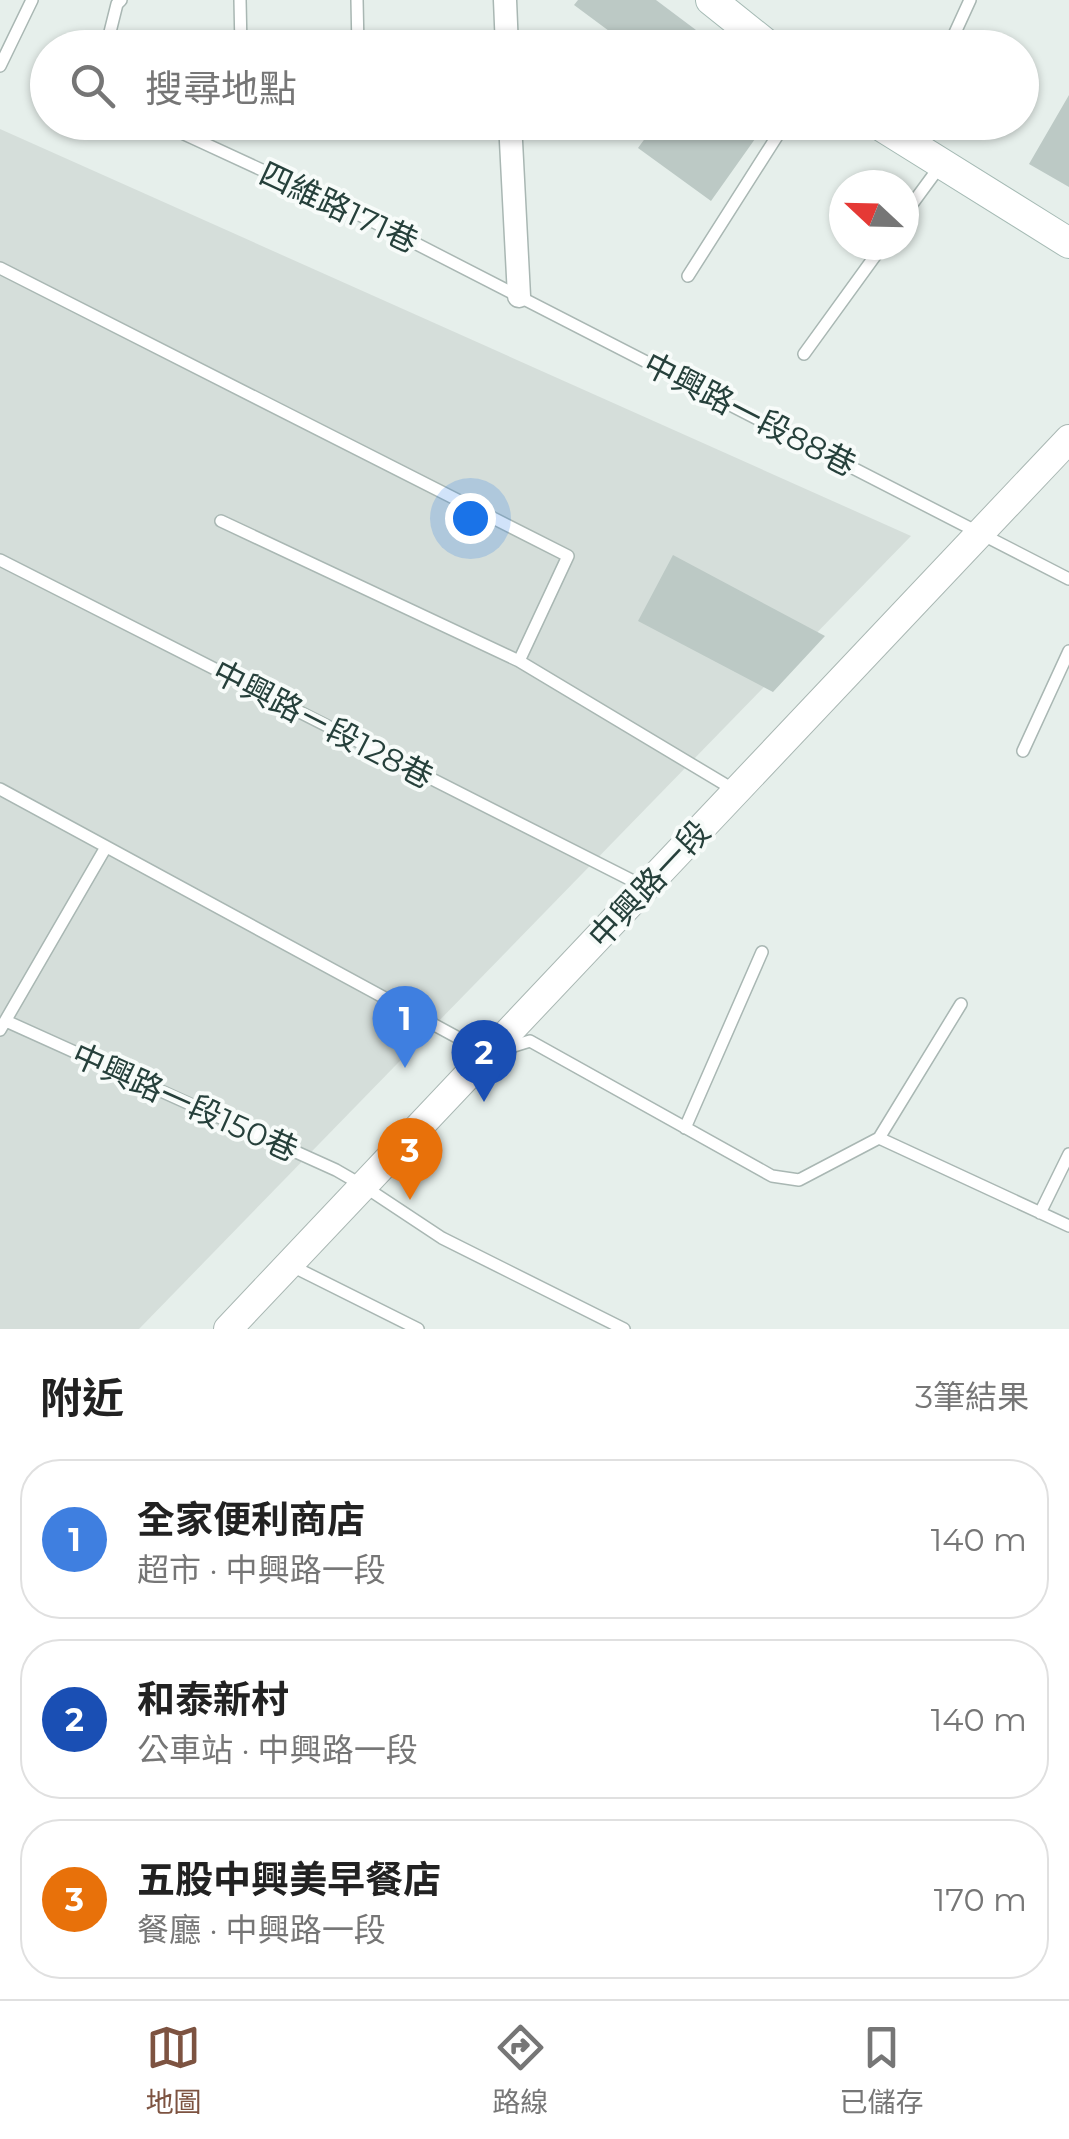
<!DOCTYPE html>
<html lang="zh-TW">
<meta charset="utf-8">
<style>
body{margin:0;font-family:Montserrat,"Noto Sans TC",sans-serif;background:#f2f2f2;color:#222}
.compass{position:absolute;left:829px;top:170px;width:90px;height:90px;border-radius:50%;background:#fff;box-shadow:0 2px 8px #0004;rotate:292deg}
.you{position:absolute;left:470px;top:518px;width:35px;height:35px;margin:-25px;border:8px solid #fff;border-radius:50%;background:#1a73e8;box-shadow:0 0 0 15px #1a73e833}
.badge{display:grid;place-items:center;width:65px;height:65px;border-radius:50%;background:#7d5341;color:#fff;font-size:32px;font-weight:700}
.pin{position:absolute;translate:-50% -82px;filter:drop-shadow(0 2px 5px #0008)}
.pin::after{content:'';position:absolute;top:52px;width:35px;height:30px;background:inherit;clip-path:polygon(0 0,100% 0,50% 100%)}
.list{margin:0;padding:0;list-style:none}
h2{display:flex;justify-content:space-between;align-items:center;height:130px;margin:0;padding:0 40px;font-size:42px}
h2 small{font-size:32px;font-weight:400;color:#767676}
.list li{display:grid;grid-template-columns:65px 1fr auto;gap:30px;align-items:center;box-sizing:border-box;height:160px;margin:0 20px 20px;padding:0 20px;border:2px solid #e0e0e0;border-radius:40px}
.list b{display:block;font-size:38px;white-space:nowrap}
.list p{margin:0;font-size:32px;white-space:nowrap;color:#767676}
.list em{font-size:32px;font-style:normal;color:#767676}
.icon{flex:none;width:55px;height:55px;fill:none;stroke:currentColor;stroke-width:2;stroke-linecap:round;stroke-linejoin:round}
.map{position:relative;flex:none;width:1069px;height:1329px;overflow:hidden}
.search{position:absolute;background:#fff;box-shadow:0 2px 8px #0004;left:30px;right:30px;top:30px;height:110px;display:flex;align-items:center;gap:25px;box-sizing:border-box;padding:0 35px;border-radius:55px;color:#767676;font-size:38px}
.sheet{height:670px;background:#fff}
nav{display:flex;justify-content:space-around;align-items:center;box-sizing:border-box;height:140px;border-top:2px solid #e0e0e0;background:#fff;font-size:28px;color:#767676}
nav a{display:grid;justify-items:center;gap:5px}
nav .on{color:#7d5341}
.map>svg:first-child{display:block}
.built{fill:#d5deda}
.building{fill:#bcc9c5}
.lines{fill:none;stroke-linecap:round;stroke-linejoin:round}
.service-casing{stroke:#a9b7b3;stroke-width:14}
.minor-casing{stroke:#a9b7b3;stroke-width:25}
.tertiary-casing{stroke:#a9b7b3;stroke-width:30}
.secondary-casing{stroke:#a5bab4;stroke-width:32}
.service{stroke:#fff;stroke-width:11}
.minor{stroke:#fff;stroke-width:22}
.tertiary{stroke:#fff;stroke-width:28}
.secondary{stroke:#fff;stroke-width:30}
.labels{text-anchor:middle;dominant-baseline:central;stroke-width:8;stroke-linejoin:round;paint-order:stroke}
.street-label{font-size:32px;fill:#26403b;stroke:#f7fbf9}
</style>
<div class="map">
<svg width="1069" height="1329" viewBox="0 0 1069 1329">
<rect width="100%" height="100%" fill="#e6efeb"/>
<path class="built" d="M0 129 911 536 139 1329H0Z"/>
<path class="building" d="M578 0H656L720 48H632L574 5Z
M1069 95V187L1029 164Z
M657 122H767L711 201 638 148Z
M673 555 825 636 773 692 638 621Z"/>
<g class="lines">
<g class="service-casing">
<path id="service" d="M240 0 241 48
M357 0 358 48
M106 48 117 4 121 0
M948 48 970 0
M0 66 32 0
M158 122 370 220 1069 579
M904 215 940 166
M0 268 568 556 519 661
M688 276 786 122
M804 354 883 245
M221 521 519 661 736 791
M0 560 643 886
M1023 751 1069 651
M0 789 488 1054 530 1041 772 1176 799 1180 879 1138 1069 1226
M6 1021 336 1170 362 1185 442 1238 624 1329
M0 1030 106 847
M685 1128 762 952
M879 1138 961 1004
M1040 1213 1069 1154
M292 1266 418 1329"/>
</g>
<g class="minor-casing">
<path id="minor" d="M505 0 507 48
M510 122 519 296"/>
</g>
<g class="tertiary-casing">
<path id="tertiary" d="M228 1329 1069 439"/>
</g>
<g class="secondary-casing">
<path id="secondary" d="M711 0 771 48
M875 122 1069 243"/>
</g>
<use href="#service" class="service"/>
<use href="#minor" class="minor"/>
<use href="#tertiary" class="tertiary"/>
<use href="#secondary" class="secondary"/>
</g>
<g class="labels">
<g class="street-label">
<text transform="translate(339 207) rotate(25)">四維路171巷</text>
<text transform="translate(750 414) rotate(27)">中興路一段88巷</text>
<text transform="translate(323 724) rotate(27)">中興路ㄧ段128巷</text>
<text transform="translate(649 884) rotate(-47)">中興路一段</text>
<text transform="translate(185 1102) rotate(24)">中興路一段150巷</text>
</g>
</g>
</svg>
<svg class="compass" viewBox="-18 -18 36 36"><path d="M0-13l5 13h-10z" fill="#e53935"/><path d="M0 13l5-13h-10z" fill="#767676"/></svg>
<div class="you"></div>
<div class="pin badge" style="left:405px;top:1068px;background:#3f7fe0">1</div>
<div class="pin badge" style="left:484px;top:1102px;background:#1a4fb4">2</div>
<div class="pin badge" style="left:410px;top:1200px;background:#e8710a">3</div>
<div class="search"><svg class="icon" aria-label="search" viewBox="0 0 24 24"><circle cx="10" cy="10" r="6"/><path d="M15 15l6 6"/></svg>搜尋地點</div>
</div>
<section class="sheet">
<h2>附近<small>3筆結果</small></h2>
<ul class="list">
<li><span class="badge" style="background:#3f7fe0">1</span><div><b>全家便利商店</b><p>超市 · 中興路一段</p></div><em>140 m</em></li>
<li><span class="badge" style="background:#1a4fb4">2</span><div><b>和泰新村</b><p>公車站 · 中興路一段</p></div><em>140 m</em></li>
<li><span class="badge" style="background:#e8710a">3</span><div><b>五股中興美早餐店</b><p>餐廳 · 中興路一段</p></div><em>170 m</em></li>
</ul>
</section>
<nav>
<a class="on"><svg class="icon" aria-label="map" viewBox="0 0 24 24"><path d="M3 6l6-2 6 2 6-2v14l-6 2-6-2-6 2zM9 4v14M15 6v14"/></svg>地圖</a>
<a><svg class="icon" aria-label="directions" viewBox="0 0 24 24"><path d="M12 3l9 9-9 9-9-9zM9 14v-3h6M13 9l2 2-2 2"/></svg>路線</a>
<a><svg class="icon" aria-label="saved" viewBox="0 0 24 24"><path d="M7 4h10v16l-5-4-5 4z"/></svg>已儲存</a>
</nav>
